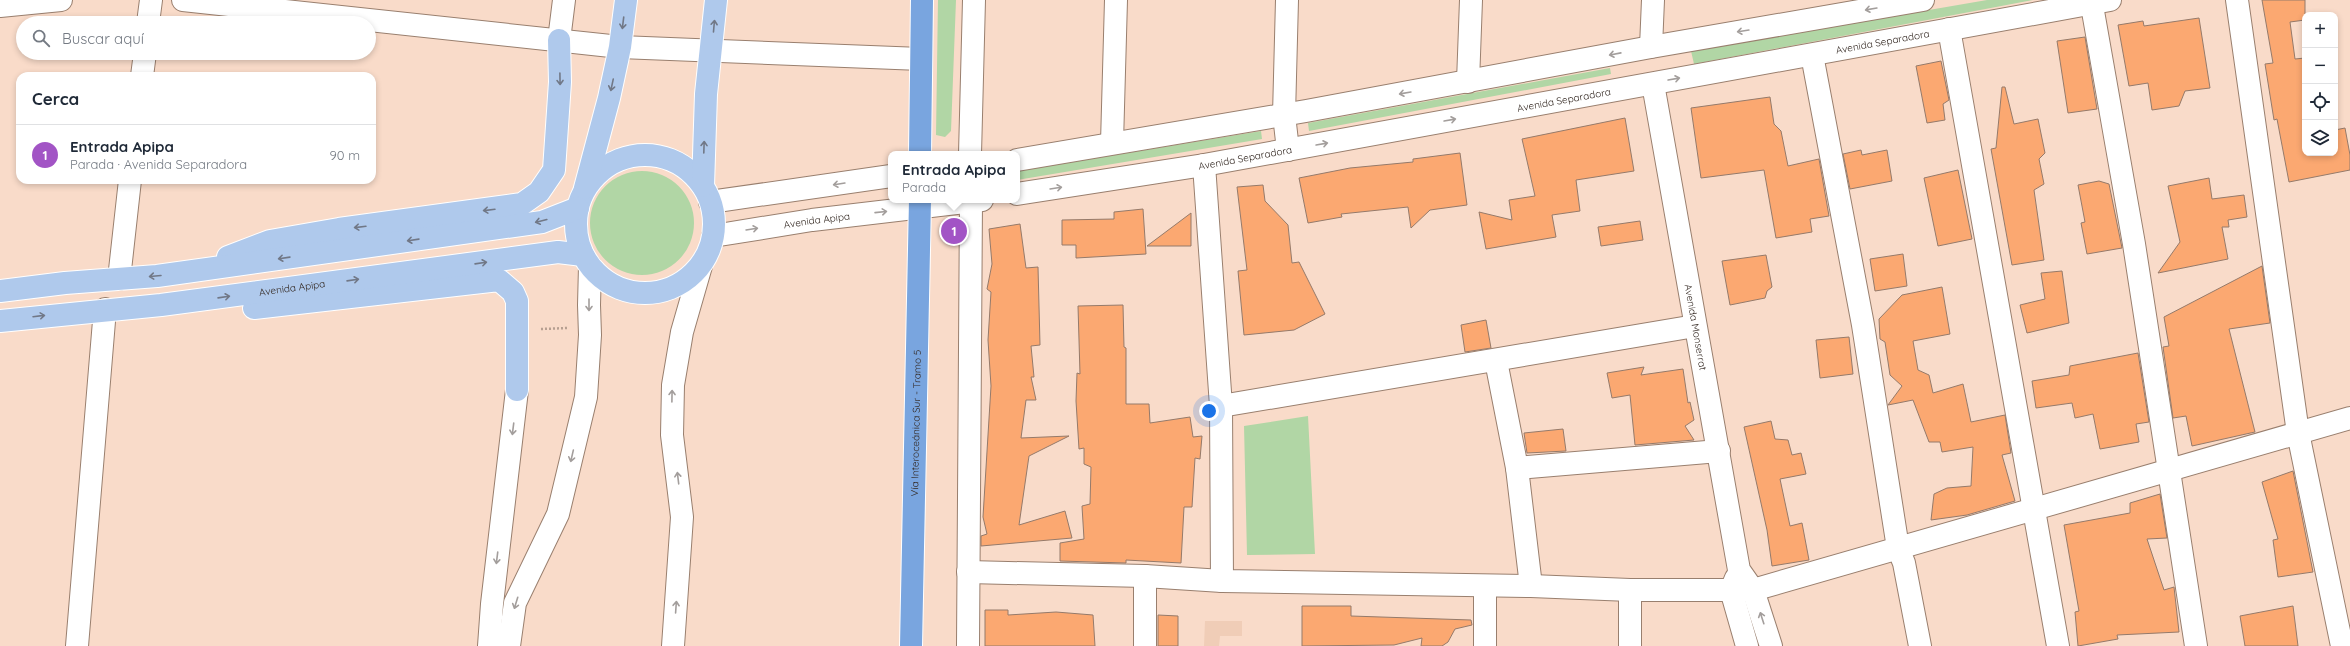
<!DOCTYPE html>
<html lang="es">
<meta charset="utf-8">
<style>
body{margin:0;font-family:Quicksand,sans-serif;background:#f2f2f3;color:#1f2937}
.controls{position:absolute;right:12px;top:12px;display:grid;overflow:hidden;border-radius:8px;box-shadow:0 2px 6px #0003}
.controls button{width:36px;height:36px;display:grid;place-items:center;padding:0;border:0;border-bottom:1px solid #e0e1e3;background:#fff;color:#1f2937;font:20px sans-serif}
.you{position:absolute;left:1209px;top:411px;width:14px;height:14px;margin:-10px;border:3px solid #fff;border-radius:50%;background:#1a73e8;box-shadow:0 0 0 6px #1a73e833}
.badge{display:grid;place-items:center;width:26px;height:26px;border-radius:50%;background:#a254c5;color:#fff;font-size:13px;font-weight:700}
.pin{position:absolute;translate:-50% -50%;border:2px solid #fff;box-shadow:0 1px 4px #0006}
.popup{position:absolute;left:888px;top:151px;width:132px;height:52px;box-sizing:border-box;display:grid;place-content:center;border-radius:8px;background:#fff;filter:drop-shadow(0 1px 3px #0005);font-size:13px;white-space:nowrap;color:#747a83}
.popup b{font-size:15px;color:#1f2937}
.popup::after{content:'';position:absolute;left:50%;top:100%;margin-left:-8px;border:8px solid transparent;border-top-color:#fff}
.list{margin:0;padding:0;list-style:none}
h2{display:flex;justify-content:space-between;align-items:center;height:52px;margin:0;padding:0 16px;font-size:17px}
h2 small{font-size:13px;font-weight:400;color:#747a83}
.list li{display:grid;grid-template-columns:26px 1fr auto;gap:12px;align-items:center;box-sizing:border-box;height:60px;padding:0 16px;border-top:1px solid #e0e1e3}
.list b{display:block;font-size:15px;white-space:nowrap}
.list p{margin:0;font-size:13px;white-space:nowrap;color:#747a83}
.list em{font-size:13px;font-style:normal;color:#747a83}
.icon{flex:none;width:22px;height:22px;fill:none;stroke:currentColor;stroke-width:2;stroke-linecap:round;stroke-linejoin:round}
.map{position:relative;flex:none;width:2350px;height:646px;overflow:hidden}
.search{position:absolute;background:#fff;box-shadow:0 2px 6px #0003;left:16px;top:16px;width:360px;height:44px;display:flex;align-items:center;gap:10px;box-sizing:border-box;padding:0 14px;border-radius:22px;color:#747a83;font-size:15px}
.panel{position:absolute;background:#fff;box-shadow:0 2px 6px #0003;left:16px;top:72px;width:360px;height:112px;border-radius:12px}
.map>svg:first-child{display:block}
.built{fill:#f0cdb7}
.green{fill:#b1d6a5}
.building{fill:#fba871;stroke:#957a6a}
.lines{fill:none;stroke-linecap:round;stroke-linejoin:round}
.minor-casing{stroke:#997f6e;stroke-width:24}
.major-casing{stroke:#fff;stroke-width:24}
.highway-casing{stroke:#fff;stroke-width:24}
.path{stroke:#b69f91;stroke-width:2.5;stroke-dasharray:2 2;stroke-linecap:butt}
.minor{stroke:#fff;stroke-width:22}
.major{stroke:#afc9ec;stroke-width:22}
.highway{stroke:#79a5df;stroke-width:22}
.oneway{stroke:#a39e9c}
.oneway2{stroke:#717887}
.labels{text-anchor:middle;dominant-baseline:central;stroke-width:4;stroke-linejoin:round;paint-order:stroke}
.street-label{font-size:10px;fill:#332822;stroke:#f9dbc9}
</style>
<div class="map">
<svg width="2350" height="646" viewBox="0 0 2350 646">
<rect width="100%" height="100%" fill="#f9dbc9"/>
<path class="built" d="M1205 621H1242V636H1220L1219 646H1204Z"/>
<path class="green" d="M938 0H956L951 131 945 137 936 135Z
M1987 0H2033L1694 64 1691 51Z
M1610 68 1611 74 1309 131 1308 123Z
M1261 131 1262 139 1017 180V171Z
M590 223a52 52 0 1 1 104 0a52 52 0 1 1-104 0Z
M1308 416 1315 554 1247 555 1244 426Z"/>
<path class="building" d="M2262 0H2305V20L2290 22 2295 59 2305 58V153H2335V130L2345 128 2350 155V170L2289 182 2277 119 2274 120 2265 64 2273 63Z
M2199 18 2210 88 2185 91 2179 106 2152 110 2148 83 2129 86 2118 25 2143 21 2144 26Z
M2085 37 2097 109 2068 113 2057 41Z
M1941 61 1949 100 1943 104 1945 120 1927 123 1916 66Z
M2002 87H2005L2014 124 2038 119 2045 153 2039 159 2044 184 2034 190 2044 260 2012 265 1991 149 1996 148Z
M1770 97 1774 124 1781 131 1788 166 1819 159 1829 216 1810 219 1812 232 1776 238 1764 170 1701 178 1691 108Z
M1625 118 1634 171 1576 180 1580 211 1552 215 1556 237 1486 249 1479 212 1512 220 1509 200 1535 196 1522 139Z
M1861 150 1862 155 1887 150 1892 181 1850 189 1843 154Z
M1460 153 1467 205 1430 210 1411 228 1408 207 1341 214 1342 217 1308 223 1299 178 1350 168 1413 162V159Z
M1958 170 1972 239 1938 246 1924 178Z
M2209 178 2212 199 2244 195 2247 217 2228 220 2229 227H2222L2228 259 2158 273 2180 242 2168 186Z
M2099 181 2109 184 2122 248 2087 254 2081 223 2085 222 2078 185Z
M1263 185 1265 201 1288 225 1292 263 1299 262 1325 314 1294 330 1244 335 1238 271 1247 270 1237 187Z
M1143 209 1146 254 1076 258V245H1062V220L1114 219V212Z
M1191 213V246H1147Z
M1640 221 1643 240 1601 246 1598 227Z
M1020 224 1026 268 1038 267 1040 345 1031 346 1034 377H1031L1036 400H1026L1021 438 1069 436 1029 456 1019 525 1065 511 1072 538 981 546V536L987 534 983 517 991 386 988 340 991 292 987 289 992 264 989 229Z
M1903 254 1907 286 1875 291 1870 259Z
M1766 255 1772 287 1767 291 1765 298 1730 305 1722 261Z
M2262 266 2270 323 2229 329 2255 432 2192 446 2186 416 2173 418 2163 347 2169 346 2164 317Z
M2062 271 2069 323 2027 333 2020 305 2045 299 2041 273Z
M1942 287 1950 334 1913 341 1918 370 1929 375 1933 393 1963 384 1971 422 2005 415 2011 453 2002 455 2015 501 1967 515 1931 520 1934 494 1947 488 1971 486 1973 447 1942 452 1940 442H1929L1913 400 1888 405 1902 386 1890 375 1885 342 1880 339 1879 319 1902 295Z
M1123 305 1124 347 1126 348V404H1149L1150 423 1190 417 1193 437 1202 436 1200 459 1195 458 1192 507H1184L1181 563 1126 560V563L1060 561V543L1084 539 1082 506 1090 504 1091 467 1084 464V448L1079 449 1076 401 1077 373 1080 374 1078 306Z
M1486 320 1491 348 1465 352 1461 325Z
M1849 337 1853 374 1820 378 1816 340Z
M2138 353 2149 422 2136 424 2139 442 2100 449 2093 414 2075 418 2072 403 2036 408 2032 381 2069 375 2070 366Z
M1644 367 1641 375 1683 369 1688 403 1690 402 1694 420 1685 426 1694 440 1635 445 1630 395 1612 398 1607 373Z
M1771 421 1775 439 1788 440 1792 455 1801 453 1806 474 1780 479 1790 526 1802 523 1809 560 1772 566 1767 530 1744 427Z
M1563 429 1566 451 1527 453 1524 433Z
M2293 471 2313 572 2278 577 2273 540 2278 539 2262 482Z
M2160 494 2167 538 2147 539 2164 590 2174 587 2179 632 2117 635 2118 639 2078 646 2075 612 2079 611 2064 525 2130 513V503Z
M1302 606H1351V616L1471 620 1472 625 1455 629 1448 642 1442 646H1421L1422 638 1394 645 1302 646Z
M2293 606 2298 646H2245L2240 616Z
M985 610H1008V615L1056 612 1093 615 1095 646H985Z
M1158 615 1178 616V646H1158Z"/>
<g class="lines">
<g class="minor-casing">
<g id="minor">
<path d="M183 0 620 47 921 59"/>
<path d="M1287 0 1284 115 1288 150"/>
<path d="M2091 0 2134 244 2196 646"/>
<path d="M2237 0 2298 433 2342 646"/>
<path d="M0 6 61 0"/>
<path d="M148 23 151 0"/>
<path d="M1949 29 2058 646"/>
<path d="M559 40 564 0"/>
<path d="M1651 47 1653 0"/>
<path d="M1812 55 1863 325 1898 548 1904 563 1920 646"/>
<path d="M142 76 145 53"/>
<path d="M1468 82 1471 0"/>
<path id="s1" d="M1653 84 1739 570 1753 590 1771 646"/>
<path d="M1112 143 1116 0"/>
<path d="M970 154 974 0"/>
<path d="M1017 160 1306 111 1651 47 1923 0"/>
<path d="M1204 165 1221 406 1222 581"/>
<path id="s2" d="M1017 194 1204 165 2110 0"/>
<path d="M710 202 891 176"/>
<path id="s3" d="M713 236 812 220 982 200"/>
<path d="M119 279 130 180"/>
<path d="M1496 361 1517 468 1531 586"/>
<path d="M1221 406 1695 326"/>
<path d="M1517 468 1719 451"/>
<path d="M968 572 1145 576 1222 581 1531 586 1630 590H1753L2350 418"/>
<path d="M1736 578 1731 590 1747 646"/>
<path d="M77 646 105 309"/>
<path d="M489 646 492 604 517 390"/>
<path d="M509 646 515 603 558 514 586 397 590 335 589 305 590 266"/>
<path d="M673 646 682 517 672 435 673 385 682 332 701 266"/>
<path d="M968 646 971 200"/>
<path d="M1145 646V576"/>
<path d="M1485 646V586"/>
<path d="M1630 646V590"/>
</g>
</g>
<g class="major-casing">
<g id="major">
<circle cx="645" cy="224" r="69"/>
<path d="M703 186 706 94 716 0"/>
<path d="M585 188 609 98 620 47 626 0"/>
<path d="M228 257 270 241 339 229 522 204 539 192 554 170 560 82 559 40"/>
<path d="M0 291 65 283 157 276 542 222 578 208"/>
<path d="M254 308 499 280 513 292 517 301V390"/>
<path id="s4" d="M0 321 161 305 558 252 583 255"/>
</g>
</g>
<g class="highway-casing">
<g id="highway">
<path d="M920 154 922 0"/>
<path id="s5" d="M911 646 920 200"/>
</g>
</g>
<path class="path" d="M541 329 568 328"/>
<use href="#minor" class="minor"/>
<use href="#major" class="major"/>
<use href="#highway" class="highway"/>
</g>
<defs><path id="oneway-shaft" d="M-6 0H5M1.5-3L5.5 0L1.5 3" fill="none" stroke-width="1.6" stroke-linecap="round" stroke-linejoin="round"/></defs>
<g class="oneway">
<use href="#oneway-shaft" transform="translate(1871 9) rotate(170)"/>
<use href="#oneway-shaft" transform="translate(1743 31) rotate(171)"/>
<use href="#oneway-shaft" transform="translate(1615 54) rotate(169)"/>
<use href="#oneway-shaft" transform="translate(1674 79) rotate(-10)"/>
<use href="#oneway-shaft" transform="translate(1405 93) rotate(170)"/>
<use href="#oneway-shaft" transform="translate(1450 120) rotate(-10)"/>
<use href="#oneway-shaft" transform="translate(1322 144) rotate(-10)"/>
<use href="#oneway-shaft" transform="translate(839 184) rotate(171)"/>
<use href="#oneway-shaft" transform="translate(1056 188) rotate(-9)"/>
<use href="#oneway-shaft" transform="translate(881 212) rotate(-6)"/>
<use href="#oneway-shaft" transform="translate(752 229) rotate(-9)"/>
<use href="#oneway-shaft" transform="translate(589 305) rotate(90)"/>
<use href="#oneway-shaft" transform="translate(672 396) rotate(-89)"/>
<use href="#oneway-shaft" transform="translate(513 429) rotate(97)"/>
<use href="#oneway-shaft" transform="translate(572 456) rotate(103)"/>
<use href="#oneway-shaft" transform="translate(678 478) rotate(-97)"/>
<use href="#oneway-shaft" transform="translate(497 558) rotate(97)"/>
<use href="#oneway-shaft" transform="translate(516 603) rotate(107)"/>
<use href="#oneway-shaft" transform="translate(676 607) rotate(-86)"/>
<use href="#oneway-shaft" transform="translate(1762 618) rotate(-108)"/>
</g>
<g class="oneway2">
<use href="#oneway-shaft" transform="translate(623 23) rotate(97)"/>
<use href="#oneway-shaft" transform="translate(714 26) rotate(-85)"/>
<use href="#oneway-shaft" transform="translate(560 79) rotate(89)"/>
<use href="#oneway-shaft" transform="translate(612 85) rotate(102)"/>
<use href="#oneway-shaft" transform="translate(704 147) rotate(-88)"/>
<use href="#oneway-shaft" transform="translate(489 210) rotate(173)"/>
<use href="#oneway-shaft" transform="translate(541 221) rotate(166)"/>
<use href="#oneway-shaft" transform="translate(360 227) rotate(173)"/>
<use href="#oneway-shaft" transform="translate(413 240) rotate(172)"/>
<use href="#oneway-shaft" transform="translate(284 258) rotate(172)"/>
<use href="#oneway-shaft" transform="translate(481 263) rotate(-8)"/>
<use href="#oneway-shaft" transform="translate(155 276) rotate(175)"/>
<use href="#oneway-shaft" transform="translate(353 280) rotate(-8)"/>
<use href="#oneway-shaft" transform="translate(224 297) rotate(-8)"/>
<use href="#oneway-shaft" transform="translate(39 316) rotate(-7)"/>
</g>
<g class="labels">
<g class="street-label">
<text stroke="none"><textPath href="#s2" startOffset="879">Avenida Separadora</textPath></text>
<text stroke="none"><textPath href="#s2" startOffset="555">Avenida Separadora</textPath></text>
<text stroke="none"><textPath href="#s2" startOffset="231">Avenida Separadora</textPath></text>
<text stroke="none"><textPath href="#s3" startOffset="105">Avenida Apipa</textPath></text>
<text stroke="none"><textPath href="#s4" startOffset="294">Avenida Apipa</textPath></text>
<text stroke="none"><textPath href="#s1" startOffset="247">Avenida Monserrat</textPath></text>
<text stroke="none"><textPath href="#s5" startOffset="223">Vía Interoceánica Sur - Tramo 5</textPath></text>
</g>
</g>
</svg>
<div class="controls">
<button>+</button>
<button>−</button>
<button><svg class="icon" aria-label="locate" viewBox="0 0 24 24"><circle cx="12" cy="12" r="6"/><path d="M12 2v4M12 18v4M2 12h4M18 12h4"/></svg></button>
<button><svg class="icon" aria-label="layers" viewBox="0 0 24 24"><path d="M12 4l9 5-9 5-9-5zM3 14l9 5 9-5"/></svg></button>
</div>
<div class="you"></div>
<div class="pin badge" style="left:954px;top:231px">1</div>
<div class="popup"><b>Entrada Apipa</b>Parada</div>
<div class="search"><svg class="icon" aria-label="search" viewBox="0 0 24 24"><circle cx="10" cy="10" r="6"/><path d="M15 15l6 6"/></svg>Buscar aquí</div>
<section class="panel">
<h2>Cerca<small></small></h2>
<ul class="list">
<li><span class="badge">1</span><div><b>Entrada Apipa</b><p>Parada · Avenida Separadora</p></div><em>90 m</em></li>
</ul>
</section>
</div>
